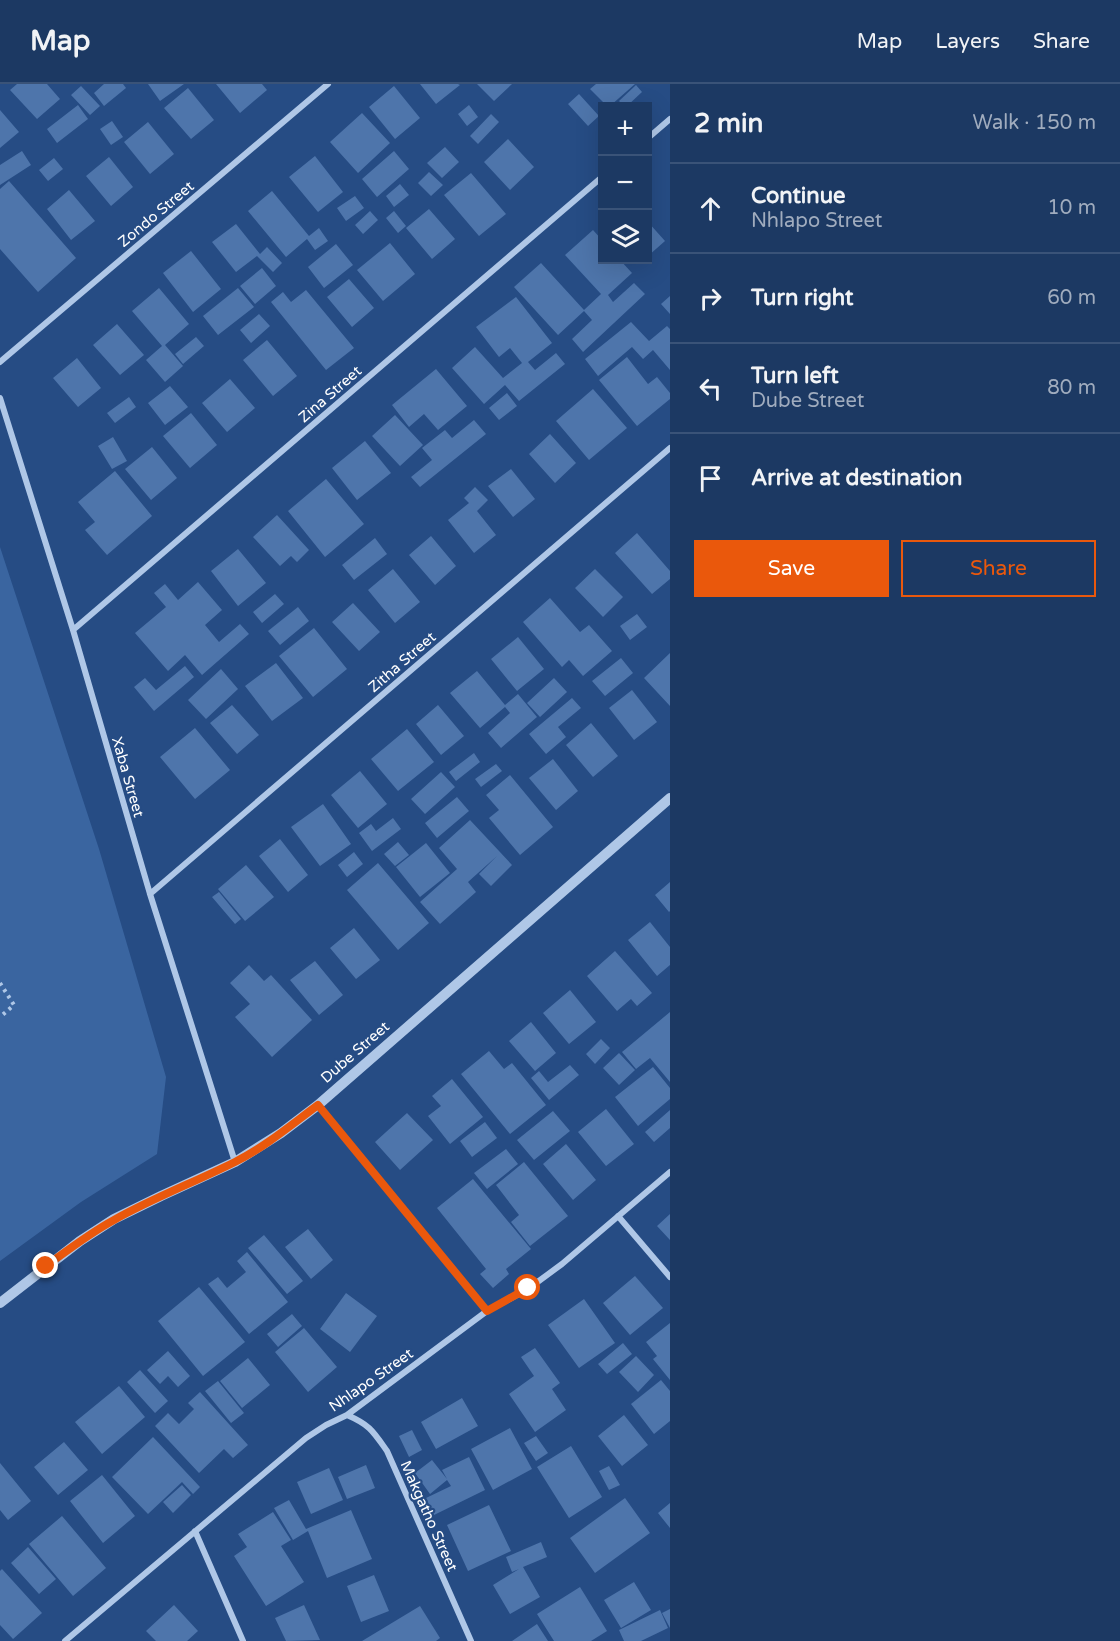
<!DOCTYPE html>
<meta charset="utf-8">
<style>
body{margin:0;font-family:"Varela Round",sans-serif;background:#29446c;color:#f1f3f6}
.controls{position:absolute;right:18px;top:18px;display:grid;overflow:hidden;border-radius:0px;box-shadow:0 6px 24px #0002}
.controls button{width:54px;height:54px;display:grid;place-items:center;padding:0;border:0;border-bottom:2px solid #3a5378;background:#1c3963;color:#f1f3f6;font:30px sans-serif}
.stop{position:absolute;width:18px;height:18px;margin:-14px;border:4px solid #ea580c;border-radius:50%;background:#fff}
.stop.end{background:#ea580c;border-color:#fff;box-shadow:0 2px 6px #0008}
.list{margin:0;padding:0;list-style:none}
h2{display:flex;justify-content:space-between;align-items:center;height:78px;margin:0;padding:0 24px;font-size:26px}
h2 small{font-size:20px;font-weight:400;color:#a0acbe}
.list li{display:grid;grid-template-columns:39px 1fr auto;gap:18px;align-items:center;box-sizing:border-box;height:90px;padding:0 24px;border-top:2px solid #3a5378}
.list b{display:block;font-size:22px;white-space:nowrap}
.list p{margin:0;font-size:20px;white-space:nowrap;color:#a0acbe}
.list em{font-size:20px;font-style:normal;color:#a0acbe}
.actions{display:flex;gap:12px;padding:18px 24px}
.actions a{flex:1;padding:14px 0;border:2px solid #ea580c;border-radius:0px;text-align:center;font-size:21px;color:#ea580c}
.actions .main{background:#ea580c;color:#fff}
.icon{flex:none;width:33px;height:33px;fill:none;stroke:currentColor;stroke-width:2;stroke-linecap:round;stroke-linejoin:round}
.map{position:relative;flex:none;width:670px;height:1557px;overflow:hidden}
header{display:flex;align-items:center;gap:36px;box-sizing:border-box;height:84px;padding:0 30px;background:#1c3963;border-bottom:2px solid #3a5378}
header strong{font-size:28px}
nav{display:flex;gap:33px;margin-inline-start:auto;font-size:21px}
main{display:flex}
aside{flex:1;background:#1c3963}
.map>svg:first-child{display:block}
.green{fill:#3a65a0}
.building{fill:#4e75ab}
.lines{fill:none;stroke-linecap:round;stroke-linejoin:round}
.path{stroke:#afc7e7;stroke-width:4;stroke-dasharray:3 4.5;stroke-linecap:butt}
.minor{stroke:#afc7e7;stroke-width:6}
.tertiary{stroke:#afc7e7;stroke-width:10}
.route{stroke:#ea580c;stroke-width:8}
.labels{text-anchor:middle;dominant-baseline:central;stroke-width:4.5;stroke-linejoin:round;paint-order:stroke}
.street-label{font-size:15px;fill:#fff;stroke:#264c84}
</style>
<header>
<strong>Map</strong>
<nav><a>Map</a><a>Layers</a><a>Share</a></nav>
</header>
<main>
<div class="map">
<svg width="670" height="1557" viewBox="0 0 670 1557">
<rect width="100%" height="100%" fill="#264c84"/>
<path class="green" d="M0 463 99 765 166 993 157 1070 81 1118 0 1177Z"/>
<path class="building" d="M17 0H47L60 15 37 35 10 6Z
M104 0H123L126 4 104 22 94 9Z
M148 0H184L160 17Z
M216 0H262L267 6 240 29Z
M420 0H458L460 1 436 20Z
M477 0H512L494 17Z
M596 0H635L610 22H607L590 5Z
M636 1 642 8 627 22H624L619 17Z
M81 2 100 22 90 31 71 11Z
M394 2 420 34 395 55 369 23Z
M188 4 214 36 191 55 164 24Z
M579 10 599 32 588 42 568 20Z
M78 21 88 35 57 59 47 45Z
M469 21 478 33 467 42 458 30Z
M0 26 19 48 0 64Z
M362 29 390 59 358 89 330 58Z
M491 30 499 38 478 60 470 52Z
M112 37 123 53 111 61 100 45Z
M148 38 174 70 150 90 124 58Z
M508 55 534 83 510 106 484 78Z
M445 63 459 78 442 94 427 79Z
M22 67 31 81 0 101V81Z
M394 67 409 85 377 113 362 95Z
M315 72 343 108 318 128 289 93Z
M109 73 133 103 111 122 86 92Z
M54 74 63 85 48 97 39 86Z
M429 88 443 101 431 112 418 99Z
M471 89 506 130 479 152 444 111Z
M9 97 76 174 38 208 0 165V105Z
M400 100 409 111 394 123 386 112Z
M69 106 95 137 71 156 47 125Z
M272 107 309 152 319 144 328 157 315 166 307 155 286 173 248 127Z
M355 112 364 124 346 137 337 124Z
M429 125 455 155 432 175 406 144Z
M370 127 378 136 363 150 355 141Z
M394 127 406 142 398 149 386 134Z
M648 138 665 157 648 172Z
M236 140 260 170 267 163 282 179 273 188 257 172 236 188 212 158Z
M593 146 602 156V176H620L632 189 608 211 613 218 634 199 645 210 583 268 572 255 592 236 584 227 558 251 514 203 541 179 584 226 601 210 565 171Z
M390 159 415 190 383 217 357 186Z
M336 160 353 181 324 204 308 183Z
M191 167 221 205 193 228 163 189Z
M262 184 276 202 255 220 240 202Z
M349 195 374 224 352 243 327 213Z
M159 204 189 240 165 261 183 282 165 298 146 276 162 262 132 227Z
M238 204 254 223 218 251 203 232Z
M306 206 354 264 326 286 271 218 283 208 291 218Z
M670 212V230L661 220Z
M516 213 552 259 528 278 535 286 556 269 565 280 519 317 505 301 484 320 452 284 475 263 503 294 522 279 510 264 499 273 476 243Z
M259 230 270 242 251 259 240 246Z
M631 238 649 257 667 242 670 245V286L653 266 643 275 632 263 598 292 585 275Z
M117 240 144 271 120 291 93 261Z
M196 253 204 262 183 280 175 270Z
M267 256 297 292 273 312 243 276Z
M627 273 648 300 657 293 670 309V315L637 342 599 296Z
M77 274 101 304 78 323 53 294Z
M436 285 467 322 438 346 424 330 409 343 392 321Z
M230 295 255 324 227 348 202 319Z
M170 302 188 323 165 341 148 319Z
M593 305 627 344 589 376 556 337Z
M507 309 517 322 499 336 489 324Z
M129 313 136 323 115 339 107 329Z
M191 329 217 361 190 384 163 352Z
M395 331 423 361 400 382 372 352Z
M474 336 486 350 420 403 411 393 432 376 422 364 445 346 452 354Z
M550 350 576 379 555 399 529 370Z
M113 353 127 377 112 385 98 362Z
M365 357 391 389 357 416 332 384Z
M152 363 177 394 151 416 125 385Z
M511 385 535 415 513 433 488 402Z
M115 387 152 432 107 471 85 446 95 438 78 418Z
M326 395 364 440 325 473 288 427Z
M475 403 488 416 477 427 496 451 474 469 448 436 469 419 464 414Z
M277 431 309 466 297 478 291 472 280 482 253 453Z
M637 449 670 487V495L652 510 615 469Z
M431 452 456 482 435 501 409 471Z
M375 454 387 470 354 496 342 481Z
M238 465 266 499 238 522 211 487Z
M393 485 420 518 395 539 368 506Z
M595 485 623 513 603 533 575 504Z
M198 498 222 526 205 541 219 558 240 540 249 550 202 591 185 571 168 587 135 549 166 523 154 509 165 500 178 516Z
M275 510 284 520 262 539 253 528Z
M550 514 580 548 589 541 612 567 583 592 569 576 562 583 523 538Z
M353 519 380 548 359 567 332 538Z
M298 523 309 537 280 561 268 547Z
M637 530 647 543 630 556 620 542Z
M314 544 347 585 313 613 279 572Z
M518 553 544 585 517 607 491 575Z
M670 569V622L644 594Z
M621 574 633 589 605 612 592 597Z
M276 579 303 614 272 637 245 602Z
M185 582 194 593 154 627 134 603 145 594 156 606Z
M221 585 238 605 206 635 188 616Z
M477 587 505 621 518 610 537 633 501 664 488 649 510 629 505 623 480 644 450 609Z
M554 594 567 608 540 633 527 619Z
M632 606 657 638 634 656 609 624Z
M572 614 581 624 558 643 566 653 546 670 529 650Z
M232 621 259 651 237 670 210 639Z
M438 621 464 652 441 671 416 640Z
M591 639 618 672 593 693 566 661Z
M195 644 230 686 195 715 160 673Z
M407 645 434 678 398 707 371 675Z
M474 669 480 678 456 697 449 688Z
M553 675 578 707 556 726 529 694Z
M496 680 502 687 481 703 475 695Z
M360 687 387 720 358 744 331 711Z
M441 688 455 703 425 730 411 715Z
M510 691 553 743 520 771 489 734 499 726 486 711Z
M457 713 469 727 437 754 425 739Z
M323 720 351 760 320 782 291 743Z
M393 734 401 745 372 767 359 749 371 740 376 747Z
M470 736 512 781 491 802 479 790 497 772 468 798 476 808 440 840 420 818 457 785 439 764Z
M280 755 308 791 288 808 259 772Z
M398 758 409 771 395 782 384 770Z
M426 759 450 789 420 813 396 783Z
M354 768 363 780 347 793 338 781Z
M378 779 429 839 398 866 347 806Z
M246 781 274 813 245 837 218 805Z
M670 798V827L669 828 655 811Z
M219 808 241 835 235 840 212 813Z
M650 838 670 863V881L657 892 628 856Z
M354 844 380 876 356 895 330 864Z
M615 867 652 909 637 922 631 915 617 927 587 892Z
M315 877 343 911 319 931 290 896Z
M249 881 264 897 271 891 312 936 272 973 235 933 250 920 230 899Z
M570 906 596 938 569 960 543 929Z
M670 928V998L650 974 636 985 622 968Z
M531 938 556 969 535 987 509 957Z
M601 955 610 964 595 980 586 970Z
M489 967 504 985 512 979 546 1021 510 1050 461 990Z
M619 969 635 986 619 1001 603 984Z
M570 981 579 991 549 1016 531 994 539 987 548 998Z
M653 983 670 1004V1015L638 1042 615 1013Z
M452 995 483 1033 450 1060 428 1032 441 1022 432 1012Z
M606 1025 634 1060 606 1082 578 1048Z
M670 1026V1044L654 1058 645 1048Z
M553 1027 570 1047 534 1076 517 1056Z
M407 1029 433 1056 400 1086 375 1058Z
M485 1038 497 1054 472 1073 460 1057Z
M566 1060 596 1096 573 1116 543 1080Z
M506 1065 518 1080 487 1105 474 1089Z
M524 1078 568 1132 530 1162 511 1138 519 1131 496 1101Z
M473 1095 531 1165 506 1185 509 1190 493 1204 480 1190 486 1185 437 1124Z
M670 1130V1156L657 1142Z
M308 1145 333 1176 311 1195 285 1163Z
M264 1151 303 1197 287 1210 248 1164Z
M247 1168 288 1218 249 1250 208 1200 218 1193 227 1204 246 1188 237 1177Z
M635 1192 663 1224 630 1251 603 1219Z
M199 1203 245 1258 203 1292 158 1237Z
M346 1209 377 1232 350 1268 320 1245Z
M584 1215 615 1259 579 1284 548 1241Z
M292 1230 302 1242 278 1263 267 1250Z
M670 1239V1296L653 1275 657 1272 646 1258Z
M304 1244 337 1283 308 1308 275 1268Z
M623 1259 632 1270 607 1290 598 1280Z
M535 1264 560 1299 552 1305 566 1326 535 1348 509 1310 534 1292 521 1273Z
M168 1267 190 1292 178 1303 168 1292 160 1300 147 1286Z
M636 1272 654 1291 638 1308 619 1288Z
M248 1274 270 1301 242 1324 220 1297Z
M140 1286 168 1317 155 1329 127 1298Z
M661 1296 670 1307V1337L654 1350 631 1320Z
M218 1297 244 1329 231 1339 205 1307Z
M119 1302 145 1333 102 1370 75 1338Z
M200 1308 248 1361 233 1374 224 1365 199 1389 155 1342 168 1329 179 1340 194 1325 188 1319Z
M462 1314 478 1342 436 1365 421 1338Z
M624 1331 648 1361 622 1382 598 1352Z
M510 1344 532 1385 493 1406 471 1365Z
M412 1346 422 1366 409 1373 399 1352Z
M536 1352 548 1369 536 1377 524 1359Z
M153 1353 200 1403 193 1410 182 1398 148 1430 112 1393Z
M64 1358 88 1386 58 1411 34 1383Z
M571 1362 602 1413 569 1434 537 1383Z
M469 1373 485 1406 434 1431 426 1414 451 1402 447 1396 430 1410 415 1389 432 1376 447 1395 442 1386Z
M0 1379 31 1417 8 1436 0 1426Z
M366 1381 375 1404 347 1415 338 1393Z
M609 1382 620 1401 609 1406 599 1387Z
M329 1384 343 1416 311 1430 297 1398Z
M102 1391 135 1432 103 1459 70 1417Z
M182 1401 191 1411 173 1429 163 1418Z
M625 1414 650 1449 595 1489 570 1454Z
M289 1416 306 1445 351 1426 372 1475 327 1494 308 1447 293 1456 274 1424Z
M670 1419V1444L658 1429Z
M489 1421 511 1467 468 1487 447 1441Z
M273 1428 291 1456 281 1462 304 1498 266 1522 234 1472 247 1463 238 1450Z
M62 1432 106 1484 73 1512 29 1460Z
M541 1458 547 1473 523 1483 540 1513 510 1530 493 1501 519 1485 512 1488 506 1473Z
M28 1463 56 1495 39 1510 11 1479Z
M2 1485 42 1529 13 1555 0 1541V1487Z
M374 1491 389 1527 361 1538 347 1502Z
M634 1498 651 1526 621 1544 604 1516Z
M580 1503 607 1547 591 1557H554L537 1530Z
M174 1521 198 1547 187 1557H156L146 1547Z
M304 1521 320 1556 286 1557 275 1534Z
M420 1522 440 1554 436 1557H362Z
M670 1525V1544L662 1529Z
M660 1526 668 1544 641 1557H624L619 1546Z
M537 1540 548 1557H512Z"/>
<g class="lines">
<path class="path" d="M0 899 14 921 0 933"/>
<path class="minor" d="M648 54 670 35
M0 278 328 0
M0 314 73 546 150 810 235 1078
M73 546 602 93
M150 810 670 364
M318 1021 487 1227
M618 1132 670 1193
M347 1331C370 1341 373 1347 387 1367L471 1557
M195 1447 243 1557
M65 1557 306 1354 326 1341 347 1331 487 1227 528 1205 562 1180 670 1088"/>
<path class="tertiary" d="M0 1219 80 1157 114 1135 161 1112 235 1078 281 1049 318 1021 670 714"/>
</g>
<g class="lines">
<path class="route" d="M46 1182C68 1166 90 1149 114 1136 153 1114 195 1098 235 1078 265 1063 291 1041 318 1021L487 1227 528 1204"/>
</g>
<g class="labels">
<g class="street-label">
<text transform="translate(156 130) rotate(-40)">Zondo Street</text>
<text transform="translate(330 310) rotate(-41)">Zina Street</text>
<text transform="translate(402 578) rotate(-41)">Zitha Street</text>
<text transform="translate(128 693) rotate(74)">Xaba Street</text>
<text transform="translate(355 968) rotate(-41)">Dube Street</text>
<text transform="translate(371 1296) rotate(-35)">Nhlapo Street</text>
<text transform="translate(429 1432) rotate(66)">Makgatho Street</text>
</g>
</g>
</svg>
<div class="controls">
<button>+</button>
<button>−</button>
<button><svg class="icon" aria-label="layers" viewBox="0 0 24 24"><path d="M12 4l9 5-9 5-9-5zM3 14l9 5 9-5"/></svg></button>
</div>
<div class="stop" style="left:528px;top:1204px"></div>
<div class="stop end" style="left:46px;top:1182px"></div>
</div>
<aside>
<h2>2 min<small>Walk · 150 m</small></h2>
<ul class="list">
<li><svg class="icon" aria-label="ahead" viewBox="0 0 24 24"><path d="M12 20V5M6 11l6-6 6 6"/></svg><div><b>Continue</b><p>Nhlapo Street</p></div><em>10 m</em></li>
<li><svg class="icon" aria-label="right" viewBox="0 0 24 24"><path d="M7 20v-9h11M14 6l5 5-5 5"/></svg><div><b>Turn right</b></div><em>60 m</em></li>
<li><svg class="icon" aria-label="left" viewBox="0 0 24 24"><path d="M17 20v-9H6M10 6l-5 5 5 5"/></svg><div><b>Turn left</b><p>Dube Street</p></div><em>80 m</em></li>
<li><svg class="icon" aria-label="arrive" viewBox="0 0 24 24"><path d="M6 21V4h12l-3 4 3 4H6"/></svg><div><b>Arrive at destination</b></div></li>
</ul>
<div class="actions"><a class="main">Save</a><a>Share</a></div>
</aside>
</main>
